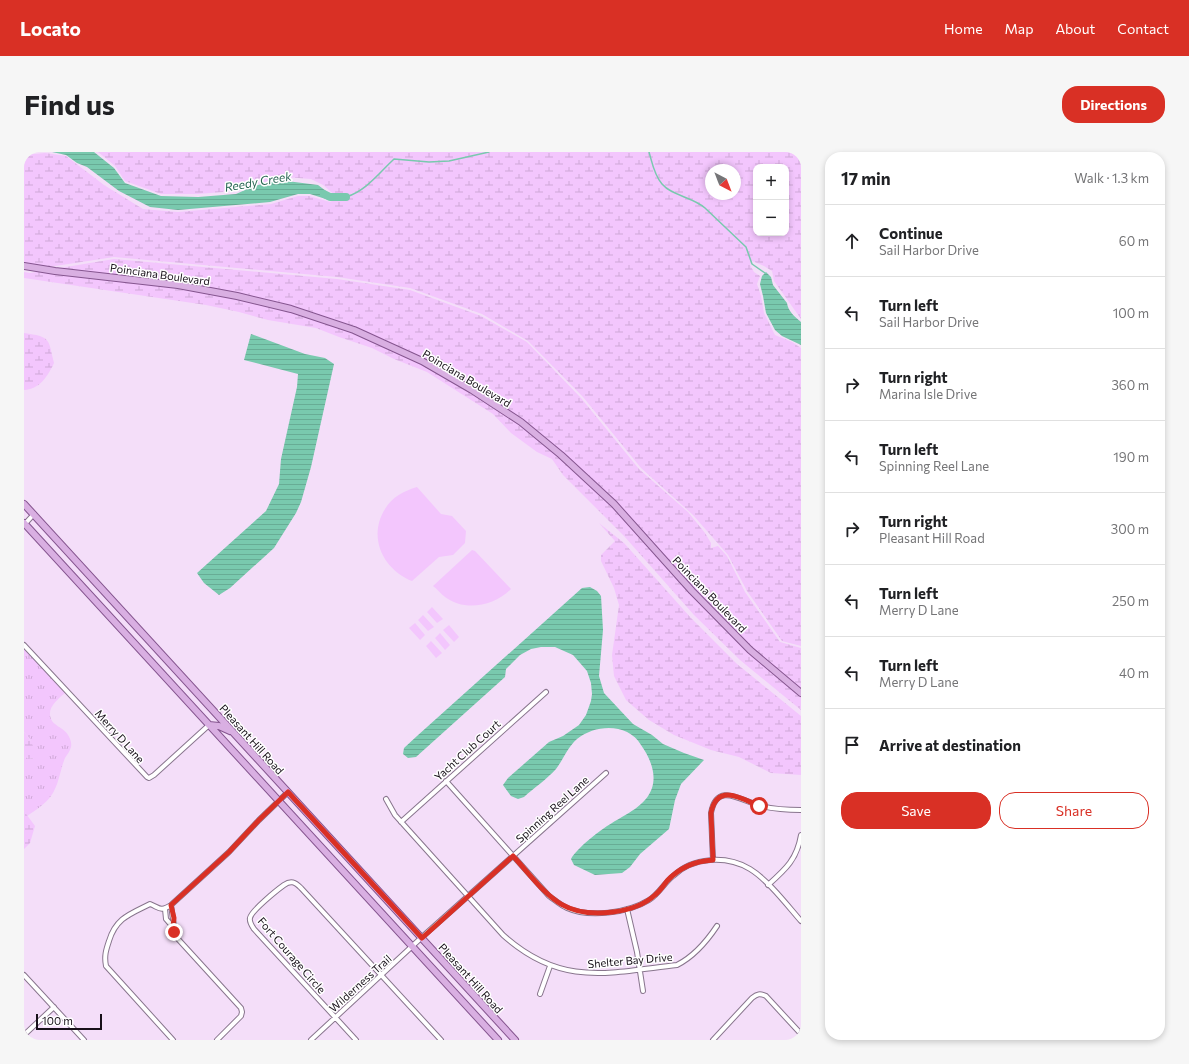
<!DOCTYPE html>
<meta charset="utf-8">
<style>
body{margin:0;font-family:Commissioner,sans-serif;background:#f6f6f6;color:#202124}
.controls{position:absolute;right:12px;top:12px;display:grid;overflow:hidden;border-radius:8px;box-shadow:0 2px 6px #0003}
.controls button{width:36px;height:36px;display:grid;place-items:center;padding:0;border:0;border-bottom:1px solid #e0e0e0;background:#fff;color:#202124;font:20px sans-serif}
.compass{position:absolute;left:681px;top:12px;width:36px;height:36px;border-radius:50%;background:#fff;box-shadow:0 2px 6px #0003;rotate:138deg}
.scale{position:absolute;left:12px;bottom:10px;width:66px;box-sizing:border-box;padding-left:4px;border:2px solid #171019;border-top:0;font-size:11px;line-height:14px;white-space:nowrap;color:#171019;-webkit-text-stroke:3px #fff;paint-order:stroke}
.stop{position:absolute;width:12px;height:12px;margin:-9px;border:3px solid #d93025;border-radius:50%;background:#fff}
.stop.end{background:#d93025;border-color:#fff;box-shadow:0 1px 4px #0008}
.list{margin:0;padding:0;list-style:none}
h2{display:flex;justify-content:space-between;align-items:center;height:52px;margin:0;padding:0 16px;font-size:17px}
h2 small{font-size:13px;font-weight:400;color:#757577}
.list li{display:grid;grid-template-columns:26px 1fr auto;gap:12px;align-items:center;box-sizing:border-box;height:72px;padding:0 16px;border-top:1px solid #e0e0e0}
.list b{display:block;font-size:15px;white-space:nowrap}
.list p{margin:0;font-size:13px;white-space:nowrap;color:#757577}
.list em{font-size:13px;font-style:normal;color:#757577}
.actions{display:flex;gap:8px;padding:12px 16px}
.actions a{flex:1;padding:9px 0;border:1px solid #d93025;border-radius:16px;text-align:center;font-size:14px;color:#d93025}
.actions .main{background:#d93025;color:#fff}
.icon{flex:none;width:22px;height:22px;fill:none;stroke:currentColor;stroke-width:2;stroke-linecap:round;stroke-linejoin:round}
.map{position:relative;flex:none;width:777px;height:888px;overflow:hidden;border-radius:16px}
header{display:flex;align-items:center;gap:24px;box-sizing:border-box;height:56px;padding:0 20px;background:#d93025;color:#fff}
header strong{font-size:19px}
nav{display:flex;gap:22px;margin-inline-start:auto;font-size:14px}
.intro{display:flex;align-items:center;justify-content:space-between;box-sizing:border-box;height:96px;padding:0 24px}
h1{margin:0;font-size:28px}
.button{padding:10px 18px;border-radius:16px;background:#d93025;color:#fff;font-size:14px;font-weight:700}
main{display:flex;gap:24px;padding:0 24px}
aside{flex:1;background:#fff;border-radius:16px;box-shadow:0 2px 6px #0003}
.map>svg:first-child{display:block}
.grass{fill:url(#grass-tufts)}
.wetland{fill:url(#wetland-marsh);fill-rule:evenodd}
.garden{fill:#f3c6fd}
.water{fill:url(#water-rules)}
.lines{fill:none;stroke-linecap:round;stroke-linejoin:round}
.stream{stroke:#79c9ae;stroke-width:1.5}
.river{stroke:#79c9ae;stroke-width:8}
.minor-casing{stroke:#88758d;stroke-width:6}
.primary-casing{stroke:#85558f;stroke-width:8}
.minor{stroke:#fff;stroke-width:4}
.primary{stroke:#d9afe2;stroke-width:6}
.route{stroke:#d93025;stroke-width:5}
.labels{text-anchor:middle;dominant-baseline:central;stroke-width:3;stroke-linejoin:round;paint-order:stroke}
.street-label{font-size:11px;fill:#171019;stroke:#fff}
.water-label{font-size:12px;font-style:italic;fill:#266451;stroke:#fff}
</style>
<header>
<strong>Locato</strong>
<nav><a>Home</a><a>Map</a><a>About</a><a>Contact</a></nav>
</header>
<div class="intro"><h1>Find us</h1><a class="button">Directions</a></div>
<main>
<div class="map">
<svg width="777" height="888" viewBox="0 0 777 888">
<defs>
<pattern id="grass-tufts" width="24" height="20" patternUnits="userSpaceOnUse"><rect width="24" height="20" fill="#f3c6fd"/><path d="M3 7l-1-3M5 7V3M7 7l1-3M15 17l-1-3M17 17v-4M19 17l1-3" fill="none" stroke="#d0a9d8"/></pattern>
<pattern id="wetland-marsh" width="20" height="14" patternUnits="userSpaceOnUse"><rect width="20" height="14" fill="#f3c6fd"/><path d="M1 5h8M5 5V1M11 12h8M15 12V8" fill="none" stroke="#d0a9d8"/></pattern>
<pattern id="water-rules" width="6" height="5" patternUnits="userSpaceOnUse"><rect width="6" height="5" fill="#79c9ae"/><path d="M0 2.5h6" fill="none" stroke="#68ac95"/></pattern>
</defs>
<rect width="100%" height="100%" fill="#f4def9"/>
<path class="grass" d="M0 496 41 541C35 546 25 554 26 563 27 574 40 575 44 583 46 586 48 591 47 595 46 599 43 603 41 606 36 618 35 633 27 644 21 652 12 658 3 664L0 659V605L10 607 6 587 0 580Z"/>
<path class="wetland" d="M74 0H777V167L750 129 748 119 740 114 728 109 726 113 730 120 736 124 733 132 737 144 740 161 751 183 768 190 777 196V494L758 489 723 439 704 403 669 363 617 316 559 245 504 189 458 162 386 136 313 125 90 105 5 118H0V3L21 1 42 4 80 33 119 57 154 60 247 52 274 44H285L306 50 314 46 299 33 287 27 261 25 199 40 174 42H137L101 29 91 14ZM732 15H762V81H732ZM687 18H711V42H687Z
M90 107 313 127 386 138 457 164 503 190 557 246 615 317 664 360 681 381 687 391V396L694 394 703 404 721 440 756 490 777 496V558L716 508 670 463 600 384 539 323 528 307 513 300 487 281 469 262 403 220 370 207 348 196 315 185 292 176 244 168 215 160 182 153 0 126V120L6 121Z
M0 181C27 185 24 186 30 211 24 224 15 238 0 238Z
M575 371 600 391 667 466 713 512 777 564V623L747 621 715 605 687 598 650 583 625 568 602 548 590 524 588 503 595 453 590 436 577 409V403L591 389Z
M0 580C7 588 12 596 10 607L0 605Z
M0 659 11 674 6 691 0 697Z"/>
<path class="garden" d="M393 335 417 362 428 364 442 379 441 391 429 403 415 405 388 429C360 418 343 386 361 357 368 345 380 339 393 335Z
M448 398 451 399 487 437C470 454 441 460 421 445 417 442 413 437 409 434Z
M408 455 419 467 413 471 403 460Z
M399 463 410 475 404 479 394 468Z
M391 471 401 483 396 488 385 476Z
M425 473 435 485 430 490 419 478Z
M416 481 426 493 421 498 411 486Z
M407 489 418 501 412 506 402 494Z"/>
<path class="water" d="M28 0H70L90 16 101 31 137 44 174 45 212 42 230 34 255 28 294 33 310 45 305 48 286 42H274L246 50 154 58 126 55 95 39 63 15 53 11 42 3Z
M742 120 747 125 749 133 763 151C764 159 771 165 777 170V193L758 184 751 178 742 161 739 144 736 132 738 124Z
M227 182 281 202 301 206 310 212 287 315 277 350 272 361 250 396 206 436 195 443 180 431 173 421 242 359 255 332 257 307 273 235 274 222 220 208Z
M566 435 573 439 577 444 579 478 575 524 580 541 609 572 628 583 639 592 660 601 680 608 657 632 651 648 645 677 616 702 606 715 598 721 571 723 550 713 547 707C553 696 576 678 588 671 602 662 622 654 628 636 633 621 625 604 617 593 604 571 572 572 553 587 543 596 539 608 532 617 523 627 510 636 500 645L494 647 487 644 479 633 484 626 525 590 539 584 555 573 562 563 567 549 568 542 567 531 563 519 549 503 531 495H517L507 497 496 503 482 517 481 525 392 605 384 606 379 602 380 596 393 584 558 436Z"/>
<g class="lines">
<path class="stream" d="M625 0C628 10 630 23 638 32 648 44 669 45 681 56L722 95 728 112 741 121
M322 45C342 39 355 21 370 7L405 10 425 9 465 0"/>
<path class="river" d="M300 42 306 45H322"/>
<g class="minor-casing">
<path id="minor" d="M0 373 10 362
M0 493 123 625 125 626 130 623 185 573
M422 629 525 744C531 748 536 753 543 756 565 766 604 761 625 748 635 742 640 731 649 724 669 705 702 703 726 717 744 728 763 753 777 769
M362 647 371 663 479 783C537 835 583 821 653 813 669 805 683 789 693 774
M377 670 522 540
M689 708 687 661C693 628 719 650 737 654 750 657 763 658 777 658
M744 733C762 717 773 707 777 683
M147 753C149 765 149 776 154 787L217 856 218 860 217 864 193 888
M141 757 142 767 149 775
M603 757 613 800 619 839
M0 823 60 888
M516 842 526 814
M0 883 30 855
M149 888 82 814C80 804 82 798 85 789 92 766 106 762 126 752 136 756 136 760 147 753L205 700 235 668 264 640
M287 888 397 786 582 621
M332 888 230 777C228 774 225 770 226 766 227 759 253 738 260 733 267 728 271 730 277 736L417 888
M689 888 728 846C733 842 736 841 742 844L777 882"/>
</g>
<g class="primary-casing">
<path id="primary" d="M0 114 31 119 154 133 213 144 267 157 330 178 398 209 448 238 497 270 537 303 590 352 668 439 726 498 777 541
M0 352 491 888
M0 371 474 888
M185 573 195 574 206 579"/>
</g>
<use href="#minor" class="minor"/>
<use href="#primary" class="primary"/>
</g>
<g class="lines">
<path class="route" d="M150 780 149 775 150 766 147 753 205 700 235 668 264 640 398 786 489 704C522 740 535 767 589 760 605 758 619 754 631 743 636 739 639 734 643 729 655 716 671 709 689 708L687 661C693 631 717 646 735 654"/>
</g>
<g class="labels">
<g class="street-label">
<text transform="translate(136 122) rotate(8)">Poinciana Boulevard</text>
<text transform="translate(443 226) rotate(31)">Poinciana Boulevard</text>
<text transform="translate(686 442) rotate(46)">Poinciana Boulevard</text>
<text transform="translate(96 584) rotate(48)">Merry D Lane</text>
<text transform="translate(228 587) rotate(48)">Pleasant Hill Road</text>
<text transform="translate(443 598) rotate(-42)">Yacht Club Court</text>
<text transform="translate(528 657) rotate(-42)">Spinning Reel Lane</text>
<text transform="translate(268 803) rotate(49)">Fort Courage Circle</text>
<text transform="translate(606 808) rotate(-5)">Shelter Bay Drive</text>
<text transform="translate(447 826) rotate(48)">Pleasant Hill Road</text>
<text transform="translate(336 831) rotate(-42)">Wilderness Trail</text>
</g>
<g class="water-label">
<text transform="translate(234 29) rotate(-10)">Reedy Creek</text>
</g>
</g>
</svg>
<div class="controls">
<button>+</button>
<button>−</button>
</div>
<svg class="compass" viewBox="-18 -18 36 36"><path d="M0-13l5 13h-10z" fill="#e53935"/><path d="M0 13l5-13h-10z" fill="#757577"/></svg>
<div class="scale">100 m</div>
<div class="stop" style="left:735px;top:654px"></div>
<div class="stop end" style="left:150px;top:780px"></div>
</div>
<aside>
<h2>17 min<small>Walk · 1.3 km</small></h2>
<ul class="list">
<li><svg class="icon" aria-label="ahead" viewBox="0 0 24 24"><path d="M12 20V5M6 11l6-6 6 6"/></svg><div><b>Continue</b><p>Sail Harbor Drive</p></div><em>60 m</em></li>
<li><svg class="icon" aria-label="left" viewBox="0 0 24 24"><path d="M17 20v-9H6M10 6l-5 5 5 5"/></svg><div><b>Turn left</b><p>Sail Harbor Drive</p></div><em>100 m</em></li>
<li><svg class="icon" aria-label="right" viewBox="0 0 24 24"><path d="M7 20v-9h11M14 6l5 5-5 5"/></svg><div><b>Turn right</b><p>Marina Isle Drive</p></div><em>360 m</em></li>
<li><svg class="icon" aria-label="left" viewBox="0 0 24 24"><path d="M17 20v-9H6M10 6l-5 5 5 5"/></svg><div><b>Turn left</b><p>Spinning Reel Lane</p></div><em>190 m</em></li>
<li><svg class="icon" aria-label="right" viewBox="0 0 24 24"><path d="M7 20v-9h11M14 6l5 5-5 5"/></svg><div><b>Turn right</b><p>Pleasant Hill Road</p></div><em>300 m</em></li>
<li><svg class="icon" aria-label="left" viewBox="0 0 24 24"><path d="M17 20v-9H6M10 6l-5 5 5 5"/></svg><div><b>Turn left</b><p>Merry D Lane</p></div><em>250 m</em></li>
<li><svg class="icon" aria-label="left" viewBox="0 0 24 24"><path d="M17 20v-9H6M10 6l-5 5 5 5"/></svg><div><b>Turn left</b><p>Merry D Lane</p></div><em>40 m</em></li>
<li><svg class="icon" aria-label="arrive" viewBox="0 0 24 24"><path d="M6 21V4h12l-3 4 3 4H6"/></svg><div><b>Arrive at destination</b></div></li>
</ul>
<div class="actions"><a class="main">Save</a><a>Share</a></div>
</aside>
</main>
